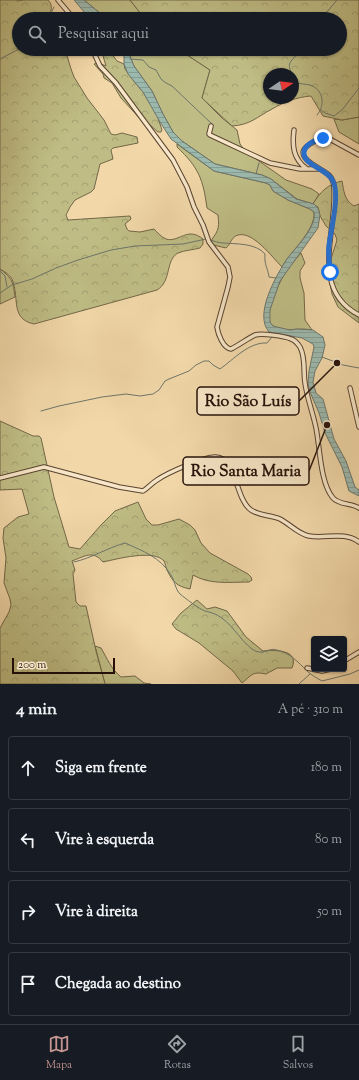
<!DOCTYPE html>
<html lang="pt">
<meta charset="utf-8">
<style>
body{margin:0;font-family:"Sorts Mill Goudy",serif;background:#242831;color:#f1f3f6}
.controls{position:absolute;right:12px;bottom:12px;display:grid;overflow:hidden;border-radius:4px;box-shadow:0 1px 3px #0004}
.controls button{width:36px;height:36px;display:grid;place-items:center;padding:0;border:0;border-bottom:1px solid #363941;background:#171b24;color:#f1f3f6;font:20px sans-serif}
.compass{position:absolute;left:263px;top:68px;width:36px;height:36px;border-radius:50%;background:#171b24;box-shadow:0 1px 3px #0004;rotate:77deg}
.scale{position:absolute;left:12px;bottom:10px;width:103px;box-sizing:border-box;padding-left:4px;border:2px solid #26110a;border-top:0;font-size:11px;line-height:14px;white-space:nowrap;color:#26110a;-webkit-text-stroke:3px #f7e6c7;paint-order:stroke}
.stop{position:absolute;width:12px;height:12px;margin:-9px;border:3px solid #1a73e8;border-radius:50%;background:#fff}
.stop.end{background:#1a73e8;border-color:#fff;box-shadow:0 1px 4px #0008}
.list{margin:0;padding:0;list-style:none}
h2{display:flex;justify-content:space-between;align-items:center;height:52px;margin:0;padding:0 16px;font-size:17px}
h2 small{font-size:13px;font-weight:400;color:#9ea1a6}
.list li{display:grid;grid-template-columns:26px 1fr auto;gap:12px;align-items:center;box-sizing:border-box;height:64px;margin:0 8px 8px;padding:0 8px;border:1px solid #363941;border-radius:4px}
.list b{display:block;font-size:15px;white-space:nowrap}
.list em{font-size:13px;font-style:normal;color:#9ea1a6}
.icon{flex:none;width:22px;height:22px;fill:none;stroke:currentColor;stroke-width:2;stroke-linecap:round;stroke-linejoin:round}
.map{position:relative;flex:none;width:359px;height:684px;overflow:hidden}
.search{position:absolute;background:#171b24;box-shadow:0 1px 3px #0004;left:12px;right:12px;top:12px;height:44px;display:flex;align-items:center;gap:10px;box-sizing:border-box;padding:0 14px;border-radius:22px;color:#9ea1a6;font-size:15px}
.sheet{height:340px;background:#171b24}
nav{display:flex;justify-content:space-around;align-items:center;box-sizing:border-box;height:56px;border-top:1px solid #363941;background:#171b24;font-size:11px;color:#9ea1a6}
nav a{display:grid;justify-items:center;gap:2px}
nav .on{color:#c59692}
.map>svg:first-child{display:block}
.green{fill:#bfbd85;stroke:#726748}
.forest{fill:url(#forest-crowns);stroke:#726748;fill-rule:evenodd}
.water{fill:url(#water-rules);stroke:#6d766c}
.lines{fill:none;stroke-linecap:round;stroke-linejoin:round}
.stream{stroke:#6d766c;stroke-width:1}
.minor-casing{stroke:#594332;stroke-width:5.5}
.minor{stroke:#f7e6c7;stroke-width:3.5}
.route{stroke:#1a73e8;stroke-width:5}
.leader{fill:none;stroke:#26110a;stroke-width:1.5}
.callout-dot{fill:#26110a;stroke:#f7e6c7;stroke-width:1.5}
.callout{fill:#f7e6c7;stroke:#26110a;stroke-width:1.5}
.callout-label{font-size:16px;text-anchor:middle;font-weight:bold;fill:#26110a}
</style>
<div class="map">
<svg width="359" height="684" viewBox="0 0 359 684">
<defs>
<pattern id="forest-crowns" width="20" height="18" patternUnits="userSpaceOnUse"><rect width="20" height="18" fill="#bfbd85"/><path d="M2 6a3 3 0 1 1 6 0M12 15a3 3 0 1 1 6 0" fill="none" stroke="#a4a172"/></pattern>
<pattern id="water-rules" width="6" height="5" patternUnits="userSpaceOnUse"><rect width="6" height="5" fill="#9cb9ae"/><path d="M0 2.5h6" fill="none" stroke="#869e94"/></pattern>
</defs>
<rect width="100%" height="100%" fill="#f2d8a9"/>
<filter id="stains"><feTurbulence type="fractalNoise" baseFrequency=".005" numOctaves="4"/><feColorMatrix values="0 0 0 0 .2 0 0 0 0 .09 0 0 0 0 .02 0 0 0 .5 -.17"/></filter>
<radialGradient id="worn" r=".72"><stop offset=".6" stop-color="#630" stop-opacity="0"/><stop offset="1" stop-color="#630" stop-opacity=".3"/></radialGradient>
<path class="green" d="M84 0H130L145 19H107Z
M127 49H178L210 70 202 98 222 118 237 130 240 144 243 148 249 154 286 180 312 189 319 194 313 204 297 199 271 179 262 175 215 164 182 141 173 132 163 114 152 91 134 66Z
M359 117V144L339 132 334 119 342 120Z
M177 144 214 171 266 183 270 185 273 191 288 200 310 209 314 212C316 230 290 252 282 267 272 257 253 231 238 235 231 237 231 244 226 248L209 244C217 231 220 231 218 215L207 208C203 179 199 168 177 147Z
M301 253 305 263 300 271V278L304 293 305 320 312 330C299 327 284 333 273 326 261 319 280 280 286 272 290 265 296 259 301 253Z
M0 269C13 279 13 282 15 297L0 304Z
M95 646 101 648C107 658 111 669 121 677L135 676 144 683 151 684H105Z"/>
<path class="forest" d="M0 0H17V1L24 0H48C54 6 50 11 50 19H19V49H65L71 69 74 77 87 98 104 120 111 134 115 135 122 133 137 137 138 143 113 148 111 150 113 159 100 164 94 189 91 192 75 200 70 207 66 215 68 220 130 216 131 219 125 224 127 229 129 231 140 232 154 229C157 232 161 237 166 239 179 243 187 226 203 239V244L200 248C193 250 185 250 178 253 165 260 172 281 157 290L34 324C11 319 19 300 13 282 12 276 5 272 0 269Z
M130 0H359V117L342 120 323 116 311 96C297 97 284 102 272 109 257 117 250 125 232 126L202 98 210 70 178 49H340V19H145ZM269 74H293V98H269Z
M101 49H108L117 61 124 64 125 69 133 80 143 92 157 115 162 130 161 132H158L149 124 143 122 121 98 112 83 104 78 103 74 94 64 99 63 106 66Z
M342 181C344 191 344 200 354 206L359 204V323L338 307 332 294 328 274 330 262 337 240 335 234 326 226 320 216 318 207 313 204C320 192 328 184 342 181Z
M0 421 33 436H39L41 438 54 497 69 547 80 549 101 525 115 511 138 502 146 519 152 525H158L179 519 190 525 195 530 201 543 210 553 248 574 251 577 252 580 249 582C230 582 210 585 193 575L190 589C176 586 173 582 167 570 166 567 165 563 164 561 154 549 117 559 103 562 93 550 85 556 72 561L75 570 73 574 76 602 80 606H86L96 651 105 684H0V628L9 612 11 605 10 599 4 583 6 558 3 538 4 528 18 517 29 514 22 489 0 490Z
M197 600 207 609 215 607 227 611 246 637 263 651C274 650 300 649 292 668H277L266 674C252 671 252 675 242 683L233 671 199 643 176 629 172 624 181 613Z"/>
<path class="water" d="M74 0H84L107 19H93L85 13Z
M121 49H127L134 66 152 91 163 114 173 132 182 141 215 164 262 175 271 179 296 199 314 204 318 208 320 215 318 228 280 281 270 310V322L273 326 290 330 297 329 313 330 323 337 325 345 322 358 315 371 313 382 316 393 323 399 334 439 346 461 355 487 359 490V496L349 491 342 467 325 433 319 413 310 392 308 384 309 371 314 347 313 344 302 338 269 332C254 315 275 278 285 262 293 249 317 229 314 212L310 209 288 200 273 191 270 185 266 183 214 171 171 139 160 122 143 92 128 74 124 64V54Z"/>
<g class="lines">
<path class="stream" d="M48 19 54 7
M321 19 337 0
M0 59 19 49
M130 59 143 60 149 67 156 70 161 79 166 83 172 86 212 124
M292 74C284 60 296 59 302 49
M293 76 297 83C301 84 305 84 310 85 323 89 326 105 317 115
M321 110 325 113 334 116 342 110 359 88
M256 174 259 163
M210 240C214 241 219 243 223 243 236 244 256 243 265 254 264 265 268 268 269 277L276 278
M0 271 5 276 7 287
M0 293 12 285 32 279 56 268 78 260 111 250 135 246 183 244 206 239
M322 357 343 365 359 368
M41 411 59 406 102 397 126 394 140 396 153 394 159 390 165 381 169 379 189 371 196 365 204 361H209L213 365 220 369C234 359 249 342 267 343L272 337
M74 562C92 558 107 548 125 543 143 551 160 557 171 575 175 581 175 589 180 594 185 598 199 609 205 611 209 612 213 613 217 615 231 622 239 639 252 649 263 657 267 647 277 650 290 653 298 662 307 671 311 675 317 678 322 681L350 674 359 670
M299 684 310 674"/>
<g class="minor-casing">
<path id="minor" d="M58 0 74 19
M92 49 100 66 116 83 173 160 187 187 194 207 203 225 209 242 228 267 230 277 228 287 217 327C218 334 223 348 231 349 239 345 247 339 255 335 262 333 284 336 291 339 295 340 298 344 300 347 306 358 303 372 305 383 307 398 313 413 316 428 320 447 320 483 333 498 339 505 352 503 359 508
M211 126 209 134 210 135 270 163 300 169H320
M294 130C292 146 293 159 307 169
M359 155 326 137C320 138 315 141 310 144 289 157 322 168 329 175 333 179 334 184 334 189 337 232 309 289 359 315
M350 388 359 427
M0 478 44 467 119 487 143 491C148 488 152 483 157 480 167 473 205 456 216 457 237 458 235 499 251 510 260 516 271 515 280 519 290 524 298 534 309 536 326 539 344 531 359 542
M344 661 359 652
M307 668 322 671 331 669"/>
</g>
<use href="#minor" class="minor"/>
</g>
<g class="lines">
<path class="route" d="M323 138C316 140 305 144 304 152 302 165 328 169 333 181 340 195 331 229 329 245 328 254 329 263 330 272"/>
</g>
<path class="leader" d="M337 363L299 401M327 425L309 471"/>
<g class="callout-dot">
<circle cx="337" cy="363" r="4"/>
<circle cx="327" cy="425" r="4"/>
</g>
<g class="callout">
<rect x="197" y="387" width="102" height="28" rx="4"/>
<rect x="183" y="457" width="126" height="28" rx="4"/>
</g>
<g class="callout-label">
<text x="248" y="406">Rio São Luís</text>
<text x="246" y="476">Rio Santa Maria</text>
</g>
<rect width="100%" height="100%" filter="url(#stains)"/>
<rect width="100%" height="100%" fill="url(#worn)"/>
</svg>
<div class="controls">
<button><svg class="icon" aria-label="layers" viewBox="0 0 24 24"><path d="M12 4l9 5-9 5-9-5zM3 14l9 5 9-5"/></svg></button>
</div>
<svg class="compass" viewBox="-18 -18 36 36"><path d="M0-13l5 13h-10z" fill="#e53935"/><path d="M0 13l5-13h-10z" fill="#9ea1a6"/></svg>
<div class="scale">200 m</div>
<div class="stop" style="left:330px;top:272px"></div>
<div class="stop end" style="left:323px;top:138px"></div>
<div class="search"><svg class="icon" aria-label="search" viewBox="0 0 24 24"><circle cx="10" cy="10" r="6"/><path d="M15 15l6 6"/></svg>Pesquisar aqui</div>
</div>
<section class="sheet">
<h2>4 min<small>A pé · 310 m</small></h2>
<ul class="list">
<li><svg class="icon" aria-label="ahead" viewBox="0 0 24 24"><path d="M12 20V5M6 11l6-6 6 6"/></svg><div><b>Siga em frente</b></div><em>180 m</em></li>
<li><svg class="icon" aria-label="left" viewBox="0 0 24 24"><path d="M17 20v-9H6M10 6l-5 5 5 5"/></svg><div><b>Vire à esquerda</b></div><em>80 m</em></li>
<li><svg class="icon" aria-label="right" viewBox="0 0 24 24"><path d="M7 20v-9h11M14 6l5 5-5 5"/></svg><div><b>Vire à direita</b></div><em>50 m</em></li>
<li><svg class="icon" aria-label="arrive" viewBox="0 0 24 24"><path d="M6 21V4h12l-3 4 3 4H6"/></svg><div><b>Chegada ao destino</b></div></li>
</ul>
</section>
<nav>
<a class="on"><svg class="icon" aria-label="map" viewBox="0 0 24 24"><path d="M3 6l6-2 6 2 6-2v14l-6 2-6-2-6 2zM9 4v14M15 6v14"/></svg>Mapa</a>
<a><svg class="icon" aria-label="directions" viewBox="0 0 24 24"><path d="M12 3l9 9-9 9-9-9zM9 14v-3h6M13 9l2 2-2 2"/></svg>Rotas</a>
<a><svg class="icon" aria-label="saved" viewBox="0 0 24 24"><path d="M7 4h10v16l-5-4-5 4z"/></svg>Salvos</a>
</nav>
